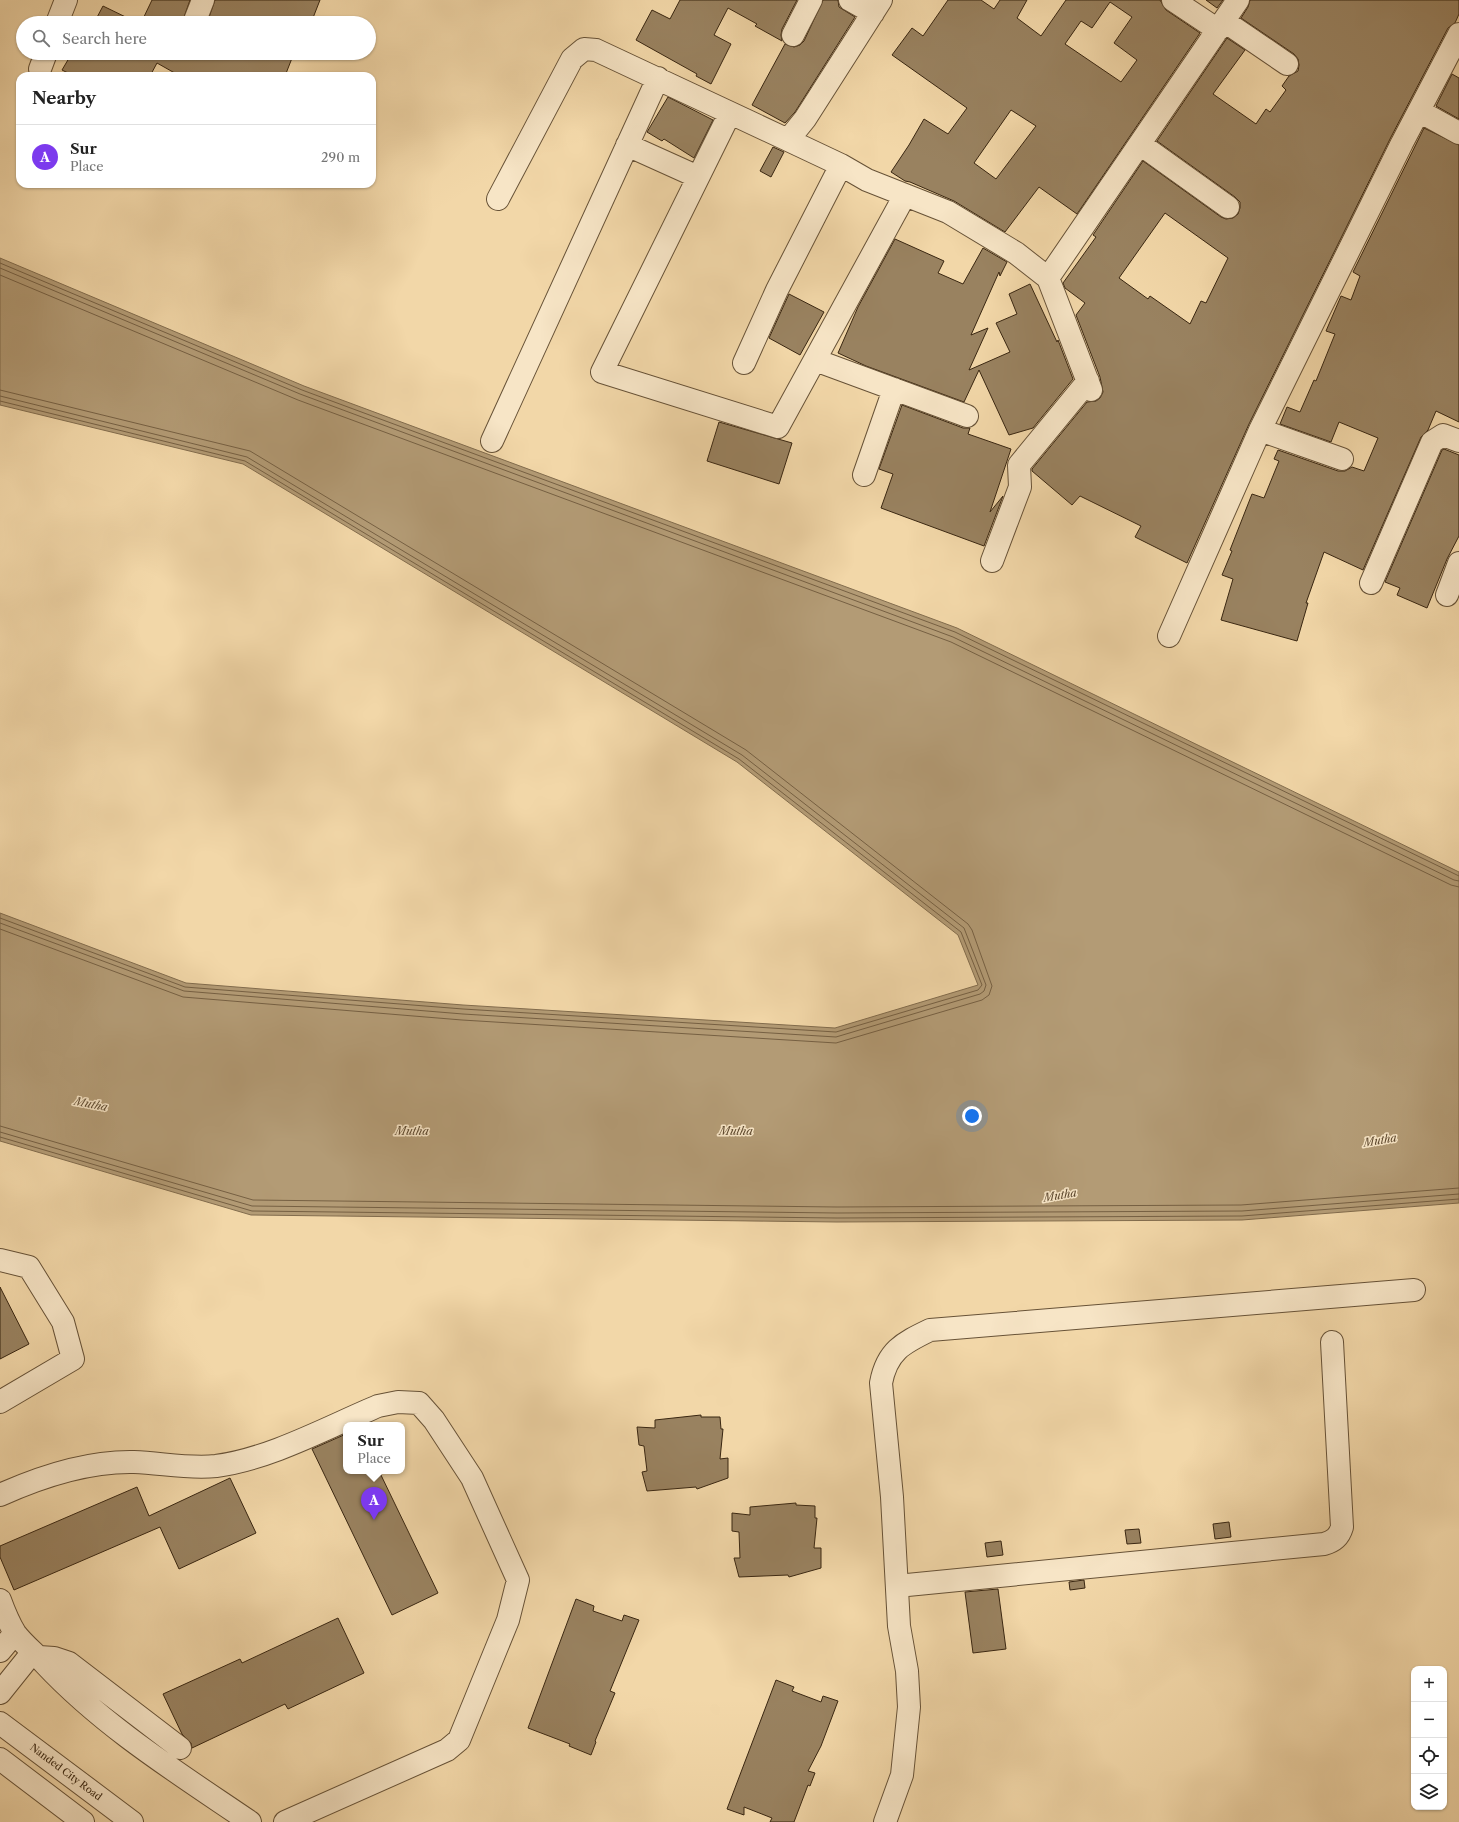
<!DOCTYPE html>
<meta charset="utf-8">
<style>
body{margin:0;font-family:"Libre Caslon Text",serif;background:#f6f6f6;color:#222}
.controls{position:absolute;right:12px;bottom:12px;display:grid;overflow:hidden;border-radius:8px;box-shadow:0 1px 3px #0004}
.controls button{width:36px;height:36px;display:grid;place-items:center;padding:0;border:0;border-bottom:1px solid #e0e0e0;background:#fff;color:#222;font:20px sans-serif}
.you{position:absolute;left:972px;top:1116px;width:14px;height:14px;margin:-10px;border:3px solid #fff;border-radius:50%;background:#1a73e8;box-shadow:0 0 0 6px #1a73e833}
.badge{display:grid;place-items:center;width:26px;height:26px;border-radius:50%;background:#7c3aed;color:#fff;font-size:13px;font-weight:700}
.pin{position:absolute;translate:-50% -33px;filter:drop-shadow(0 1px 2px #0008)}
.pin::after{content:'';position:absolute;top:21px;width:14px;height:12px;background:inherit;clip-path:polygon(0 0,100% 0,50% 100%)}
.popup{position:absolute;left:343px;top:1422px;width:62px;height:52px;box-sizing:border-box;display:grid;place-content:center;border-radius:8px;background:#fff;filter:drop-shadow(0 1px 3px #0005);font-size:13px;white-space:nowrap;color:#767676}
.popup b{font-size:15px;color:#222}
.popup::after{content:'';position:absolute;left:50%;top:100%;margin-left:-8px;border:8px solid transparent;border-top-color:#fff}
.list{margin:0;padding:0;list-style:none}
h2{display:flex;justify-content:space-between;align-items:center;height:52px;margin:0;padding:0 16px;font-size:17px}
h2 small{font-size:13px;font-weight:400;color:#767676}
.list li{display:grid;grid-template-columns:26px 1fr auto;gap:12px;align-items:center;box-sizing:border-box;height:64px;padding:0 16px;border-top:1px solid #e0e0e0}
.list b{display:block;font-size:15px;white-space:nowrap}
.list p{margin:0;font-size:13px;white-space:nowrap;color:#767676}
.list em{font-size:13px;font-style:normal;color:#767676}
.icon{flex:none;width:22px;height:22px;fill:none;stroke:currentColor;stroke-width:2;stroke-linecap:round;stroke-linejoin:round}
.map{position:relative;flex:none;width:1459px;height:1822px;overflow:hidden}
.search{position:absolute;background:#fff;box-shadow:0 1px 3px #0004;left:16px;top:16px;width:360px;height:44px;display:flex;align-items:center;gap:10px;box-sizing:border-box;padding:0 14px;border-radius:22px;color:#767676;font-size:15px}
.panel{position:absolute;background:#fff;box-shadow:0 1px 3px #0004;left:16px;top:72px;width:360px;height:116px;border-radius:12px}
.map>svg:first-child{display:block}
.water{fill:#b39b75;stroke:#826c4d}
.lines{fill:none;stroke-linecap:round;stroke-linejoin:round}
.shore{stroke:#766043;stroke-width:1}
.building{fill:#998260;stroke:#392611;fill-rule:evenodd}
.minor-casing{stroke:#675237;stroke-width:24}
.minor{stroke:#f7e5c6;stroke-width:22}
.labels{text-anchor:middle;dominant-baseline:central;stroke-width:3;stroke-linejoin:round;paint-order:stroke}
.street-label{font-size:10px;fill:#392611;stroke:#f7e5c6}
.water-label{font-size:11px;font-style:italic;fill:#5e492f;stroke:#f7e5c6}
</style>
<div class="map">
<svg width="1459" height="1822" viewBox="0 0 1459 1822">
<rect width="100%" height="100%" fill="#f2d7a8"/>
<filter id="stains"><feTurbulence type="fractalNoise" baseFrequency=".005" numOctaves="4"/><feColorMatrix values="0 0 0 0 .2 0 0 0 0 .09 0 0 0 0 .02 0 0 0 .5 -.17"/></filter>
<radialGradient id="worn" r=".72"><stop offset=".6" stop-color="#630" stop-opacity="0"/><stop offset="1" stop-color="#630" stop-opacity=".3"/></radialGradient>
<path class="water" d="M0 258 304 386 957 628 1459 872V1203L1242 1220 837 1222 251 1215 0 1141V913L186 983 463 1005 835 1028 978 985 958 935 737 762 243 464 0 405Z"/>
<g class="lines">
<path class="shore" d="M0 263 302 390 955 632 1459 876
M0 268 300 394 953 637 1454 880 1459 881
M0 275 298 400 951 642 1451 885 1459 887
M0 390 250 451 746 750 968 924 972 930 992 986 989 995 982 1000 836 1043 462 1020 183 997 0 929
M0 396 247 457 742 755 964 928 986 985 984 991 980 994 836 1037 463 1014 184 991 0 923
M0 401 245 461 739 759 961 932 982 985 978 990 836 1032 463 1009 185 987 0 918
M0 1126 253 1200 837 1207 1241 1205 1459 1188
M0 1132 252 1206 837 1213 1242 1211 1459 1194
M0 1137 252 1211 837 1218 1242 1216 1459 1199"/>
</g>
<path class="building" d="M152 0H190L182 23H141Z
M215 0H320L311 23H207Z
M680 0H797L782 29 781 35 782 41 755 26 757 24 728 8 714 35 731 44 711 84 696 76 697 74 636 40 652 10 670 19Z
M823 0H838L839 7 855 17 795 112 785 123 752 105 785 44 794 47 800 45 804 41Z
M948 0H981L994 9 1000 0H1027L1017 18 1041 36 1066 0H1160L1166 10 1200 33 1077 214 1039 187 1005 232 954 201 910 182 905 181 891 172 909 145 924 119 948 134 967 108 892 55 912 28 923 36ZM1110 2 1132 17 1114 43 1137 60 1121 82 1065 44 1081 21 1092 28ZM1011 110 1036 126 996 179 974 163Z
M1206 0H1223L1217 8Z
M1250 0H1459V14L1455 23 1448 28 1391 137 1249 424 1187 563 1135 537 1141 526 1080 496 1072 505 1032 471V469L1087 402 1096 401 1100 398 1103 392 1100 377 1076 315 1085 303 1065 288 1063 283 1096 237 1093 235 1143 161 1221 217 1226 219 1233 218 1238 214 1240 208V202L1235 197 1157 141 1227 38 1245 50 1213 94 1256 124 1266 109 1270 112 1286 90 1282 86 1289 76 1298 71 1299 65 1298 59 1294 54 1241 18 1248 7ZM1165 213 1228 258 1206 303 1201 301 1190 324 1150 296 1148 299 1119 278Z
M103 6 138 23H94Z
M72 53H294L285 76H180L157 63 150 76H74L62 70Z
M1452 74 1459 78V119L1436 106Z
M668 97 713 120 694 158 664 139 662 141 647 132Z
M1424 128 1459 145V422L1436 411 1428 430 1421 437 1363 570 1324 552 1306 603H1308L1297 641 1221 620 1233 579 1222 575 1232 551 1230 550 1252 494 1264 498 1279 461 1274 459 1278 450 1338 471H1345L1352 467 1364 471 1378 438 1339 422 1331 442 1280 424 1287 407 1300 412 1314 380 1316 381 1335 334 1326 331 1341 296 1351 300 1360 276 1353 272Z
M773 147 784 152 771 177 760 171Z
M895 239 944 261 938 273 963 284 983 248 1007 262 1000 276 999 272 971 335 988 328 969 370 1010 352 996 323 1017 314 1009 294 1030 284 1057 342 1058 340 1073 379 1033 428 1009 435 979 370 964 402 866 366 838 353 858 307Z
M789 294 824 312 800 355 769 338Z
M902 405 963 428H970L968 434 1011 449 990 512 1003 496 984 546 881 508 893 474 879 469Z
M719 422 792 443 779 484 707 461Z
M1444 449 1459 455V536L1447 559 1427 608 1397 595 1400 588 1385 582 1442 450Z
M0 1287 29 1344 0 1359Z
M701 1415V1417H720L721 1429H723L720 1459 728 1458V1478L697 1489 696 1487 647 1491 642 1472 647 1471 644 1446 639 1445 637 1427 655 1428V1420Z
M346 1434V1471H379L438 1593 392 1615 312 1449Z
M230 1478 256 1533 179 1569 160 1527 14 1590 0 1557V1546L137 1487 149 1516Z
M796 1503V1505L815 1506V1518H817L814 1548H821V1568L789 1577 788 1575 739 1577 734 1558H740L739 1532 732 1531V1513L750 1515V1507Z
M1229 1522 1231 1537 1215 1539 1213 1524Z
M1139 1529 1141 1543 1127 1544 1125 1530Z
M1001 1541 1003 1555 987 1557 985 1543Z
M1084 1580 1085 1588 1070 1590 1069 1582Z
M998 1589 1006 1649 973 1653 965 1592Z
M576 1599 594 1606 593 1611 622 1621 624 1615 639 1620 610 1691 615 1693 595 1741 596 1742 591 1755 569 1746 570 1744 528 1728Z
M338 1618 364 1673 288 1709 285 1704 192 1748 191 1743 182 1734 163 1694 240 1659 242 1663Z
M776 1680 794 1687 792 1691 821 1702 823 1696 838 1701 821 1746 808 1771 815 1773 810 1786 808 1785 794 1822H770L772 1818 744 1807V1815L727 1809Z"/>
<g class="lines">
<g class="minor-casing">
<path id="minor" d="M850 0 873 13
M881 0 805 119 788 140 841 165 867 180 948 212 1016 253 1048 278
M1173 0 1218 30
M1224 21 1287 64
M57 23 66 0
M194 23 203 0
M793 35 811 0
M40 69 46 53
M1419 111 1459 133
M730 113 602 372 778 427 905 195
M1140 144 1228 207
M627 145 698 177
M498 199 572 59 584 49 596 50 788 140
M815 360 967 416
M744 363 777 290 841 165
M1091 390 1048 278 1238 0
M1260 430 1342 459
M492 441 658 78
M864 475 894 389
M992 561 1020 487 1019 465 1088 381
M1371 583 1432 442 1443 435 1459 441
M1447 595 1459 563
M1169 636 1260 430 1402 143 1459 34
M0 1260 29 1267 63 1322 73 1359 0 1402
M0 1495C42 1476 87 1461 134 1462 162 1463 188 1469 216 1466 270 1459 328 1427 378 1406L398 1402 419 1403 434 1420 472 1478 518 1580 508 1620 459 1740 447 1750 285 1822
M897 1586 1324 1544C1334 1541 1339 1537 1342 1527L1332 1342
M0 1600C4 1611 9 1623 15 1633 24 1645 35 1653 45 1664 104 1727 178 1773 250 1822
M0 1651 15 1633
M39 1657 54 1658 69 1663 180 1748
M0 1693 32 1653
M0 1723 132 1822
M0 1759 83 1822
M885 1822 902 1775 909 1707 907 1671 899 1626 892 1497 881 1383C887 1351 903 1343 930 1330L1414 1290"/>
</g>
<use href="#minor" class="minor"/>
</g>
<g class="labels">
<g class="street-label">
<text transform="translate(66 1772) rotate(37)">Nanded City Road</text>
</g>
<g class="water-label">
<text transform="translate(91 1104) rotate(11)">Mutha</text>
<text x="412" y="1131">Mutha</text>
<text x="736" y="1131">Mutha</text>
<text transform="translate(1380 1140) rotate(-10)">Mutha</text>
<text transform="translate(1060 1195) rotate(-10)">Mutha</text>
</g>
</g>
<rect width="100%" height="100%" filter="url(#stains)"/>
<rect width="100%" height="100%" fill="url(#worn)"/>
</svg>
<div class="controls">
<button>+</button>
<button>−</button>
<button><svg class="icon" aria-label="locate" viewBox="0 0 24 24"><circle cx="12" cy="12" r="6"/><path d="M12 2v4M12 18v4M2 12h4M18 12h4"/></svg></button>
<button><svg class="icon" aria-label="layers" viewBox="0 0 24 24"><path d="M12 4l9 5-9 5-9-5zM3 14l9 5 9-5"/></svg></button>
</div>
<div class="you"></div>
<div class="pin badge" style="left:374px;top:1520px">A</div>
<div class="popup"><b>Sur</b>Place</div>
<div class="search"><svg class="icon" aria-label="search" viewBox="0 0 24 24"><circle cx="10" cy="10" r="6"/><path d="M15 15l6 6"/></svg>Search here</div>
<section class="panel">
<h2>Nearby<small></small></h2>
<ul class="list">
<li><span class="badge">A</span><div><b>Sur</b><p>Place</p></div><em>290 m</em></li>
</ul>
</section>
</div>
